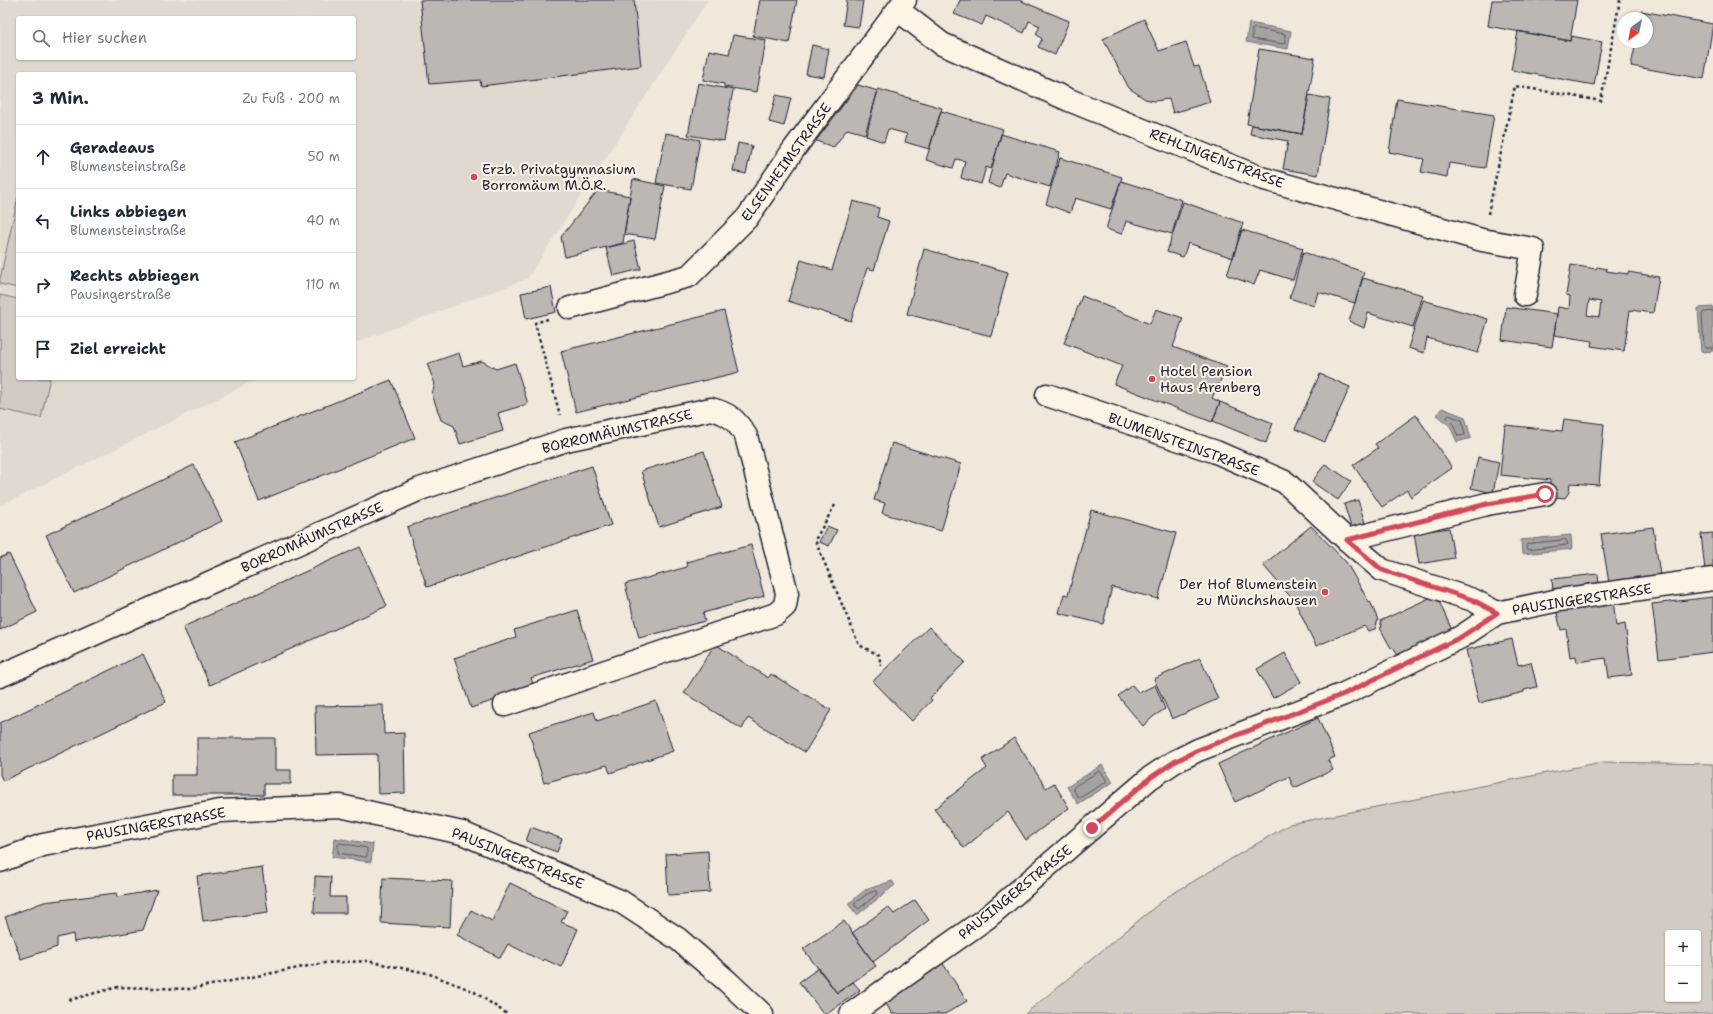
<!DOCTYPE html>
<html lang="de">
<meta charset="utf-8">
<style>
body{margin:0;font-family:"Shantell Sans",sans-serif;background:#f2f2f3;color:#1f2937}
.controls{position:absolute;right:12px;bottom:12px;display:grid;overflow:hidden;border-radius:4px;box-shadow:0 1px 3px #0004}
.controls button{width:36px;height:36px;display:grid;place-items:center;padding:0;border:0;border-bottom:1px solid #e0e1e3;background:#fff;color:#1f2937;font:20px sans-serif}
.compass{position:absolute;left:1617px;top:12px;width:36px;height:36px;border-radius:50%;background:#fff;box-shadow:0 1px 3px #0004;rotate:213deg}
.stop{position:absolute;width:12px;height:12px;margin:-9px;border:3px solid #d1495b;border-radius:50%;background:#fff}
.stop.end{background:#d1495b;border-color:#fff;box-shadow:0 1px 4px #0008}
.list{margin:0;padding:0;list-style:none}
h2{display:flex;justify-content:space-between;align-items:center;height:52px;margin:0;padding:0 16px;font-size:17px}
h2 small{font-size:13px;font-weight:400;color:#747a83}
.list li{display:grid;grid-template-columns:26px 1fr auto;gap:12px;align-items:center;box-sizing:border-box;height:64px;padding:0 16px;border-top:1px solid #e0e1e3}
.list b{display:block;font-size:15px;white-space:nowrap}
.list p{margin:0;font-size:13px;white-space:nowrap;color:#747a83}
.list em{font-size:13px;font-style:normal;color:#747a83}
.icon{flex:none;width:22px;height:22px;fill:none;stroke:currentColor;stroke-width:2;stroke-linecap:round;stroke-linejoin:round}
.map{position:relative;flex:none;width:1713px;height:1014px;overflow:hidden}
.search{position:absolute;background:#fff;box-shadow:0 1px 3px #0004;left:16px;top:16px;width:340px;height:44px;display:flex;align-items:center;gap:10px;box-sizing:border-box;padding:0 14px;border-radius:4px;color:#747a83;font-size:15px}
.panel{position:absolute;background:#fff;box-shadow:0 1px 3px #0004;left:16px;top:72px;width:340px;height:308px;border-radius:4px}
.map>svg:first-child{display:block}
.built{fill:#e0d9cf;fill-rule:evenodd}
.green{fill:#d1cbc3;stroke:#7a767f;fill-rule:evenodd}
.water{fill:#a6a2a2;stroke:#716f79}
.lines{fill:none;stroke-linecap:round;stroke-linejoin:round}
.shore{stroke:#575564;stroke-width:1}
.building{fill:#bcb7b3;stroke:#22223b;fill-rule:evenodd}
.minor-casing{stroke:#22223b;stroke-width:25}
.path{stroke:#22223b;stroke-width:2.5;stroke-dasharray:3 3;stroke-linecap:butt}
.minor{stroke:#fcf5e5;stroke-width:22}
.route{stroke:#d1495b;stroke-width:5}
.poi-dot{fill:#d1495b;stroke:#fcf5e5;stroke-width:1.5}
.labels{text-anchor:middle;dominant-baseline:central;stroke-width:4;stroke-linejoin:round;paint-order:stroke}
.street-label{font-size:14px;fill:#22223b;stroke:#fcf5e5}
.poi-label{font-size:14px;fill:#22223b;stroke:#fcf5e5;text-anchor:start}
</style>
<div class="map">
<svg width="1713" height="1014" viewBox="0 0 1713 1014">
<rect width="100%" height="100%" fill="#efe8db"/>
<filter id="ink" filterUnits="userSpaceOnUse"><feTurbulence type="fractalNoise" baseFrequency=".025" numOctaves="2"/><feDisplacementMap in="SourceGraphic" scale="8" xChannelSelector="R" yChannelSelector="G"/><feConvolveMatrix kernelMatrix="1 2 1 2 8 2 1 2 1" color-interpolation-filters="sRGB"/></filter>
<g filter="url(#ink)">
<path class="built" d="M0 0H708L527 279 354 343V74H18V378H259L0 506ZM18 18H354V58H18Z"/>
<path class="green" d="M18 197V288L0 284V279Z
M0 295 18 299V378H50L41 418 0 409Z
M1602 762 1713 764V1014H1025L1167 897 1290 824ZM1668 933H1698V999H1668Z"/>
<path class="water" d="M1249 23 1291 31 1288 49 1246 42Z
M1713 307V351L1701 352 1698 308Z
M1442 408 1465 417 1471 438 1457 442 1450 426 1436 415Z
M1571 535 1572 549 1522 554 1521 540Z
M1102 765 1113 782 1078 804 1067 787Z
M335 838 373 844 371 862 332 857Z
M892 881 895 885 857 915 848 904 865 890Z"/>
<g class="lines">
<path class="shore" d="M1254 28 1285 34V43L1283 44 1252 39V30Z
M1713 311 1704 312 1702 314 1704 346 1706 348H1713
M1449 415 1462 420 1465 435 1458 436 1453 424 1447 418Z
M1566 540 1568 544 1566 545 1528 550 1526 548 1527 544Z
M1100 771 1106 779V782L1081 797H1078L1073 789 1074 787Z
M340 843 367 848V856L365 857 338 853V845Z
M876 891 877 894 859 909 855 906V903L867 894Z"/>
</g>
<path class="building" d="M420 0H634L641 66 481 86 480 80 429 84Z
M760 0H797L789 43 753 36Z
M847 0 863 1 859 27 843 25Z
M960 0H1019L1069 21 1055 55 1038 47 1042 39 1036 34 1040 26 1029 21 1024 33 986 16 982 25 954 14Z
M1492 0H1577L1570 41 1488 26Z
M1641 11 1713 24 1704 79 1631 66 1636 42H1647V18H1640Z
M1144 19 1159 51 1186 42 1194 67 1199 66 1210 102 1173 113 1169 99 1154 101 1145 99 1129 88 1103 39Z
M1518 31 1570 41 1571 36 1602 42 1594 85 1511 70Z
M733 35 766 40 757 92 724 87V84L703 80 709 50 729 54Z
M812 45 829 49 824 77 806 74Z
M1259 49 1315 58 1302 134 1247 124Z
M698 83 733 90 724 141 688 135Z
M858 85 878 91 865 134 847 129 834 147 816 141Z
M878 89 942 108 929 149 905 142 907 134 888 129 884 142 866 136Z
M776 95 791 98 784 126 769 122Z
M1309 95 1330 99 1318 175 1283 169 1288 141 1250 134 1252 125 1302 134Z
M1397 99 1494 115 1485 168 1449 163 1447 177 1421 172 1424 159 1389 152Z
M941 111 1003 129 991 169 986 167 981 184 961 178 965 161 956 159 953 168 926 160Z
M666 133 700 140 691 189 656 183Z
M1001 134 1060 152 1050 187 1005 173 1000 188 988 183Z
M738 143 752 146 746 174 733 171Z
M1060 158 1122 177 1111 209 1075 198 1070 213 1046 204Z
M633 179 665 186 655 239 624 234Z
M1121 181 1182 200 1172 234 1126 221 1122 234 1106 229Z
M598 190 630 196 623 243 565 257 561 237Z
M853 201 879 208 877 217 889 221 874 270 867 268 851 321 788 301 801 260 832 270Z
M1183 202 1243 223 1233 258 1188 243 1183 257 1167 252Z
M1242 230 1303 248 1293 280 1260 270 1254 285 1227 275Z
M634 241 641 269 613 276 606 248Z
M924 249 1008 272 991 336 907 314Z
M1303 252 1364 272 1355 303 1318 292 1314 306 1289 298 1294 285Z
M1571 265 1596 269 1597 267 1607 269 1606 271 1628 274V272L1659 277 1653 313 1630 310 1624 351 1591 346 1592 341 1554 335 1558 307 1569 309 1570 296 1566 295ZM1589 300 1601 302 1599 317 1587 315Z
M1363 278 1423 295 1413 327 1368 313 1364 328 1349 321Z
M551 287 556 312 526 319 521 293Z
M1082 296 1150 324 1156 309 1183 318 1173 347 1227 367 1212 398 1220 402 1212 422 1114 384 1122 366 1064 343Z
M1423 300 1488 319 1478 353 1427 338 1424 353 1408 348Z
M1506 307 1557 314 1552 347 1502 340Z
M724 311 739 372 576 412 561 351Z
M459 353 463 366 482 361 496 369 515 363 528 404 498 413 503 431 460 444 454 426 441 420 432 394 435 384 427 364Z
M1320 374 1350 387 1325 442 1295 429Z
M391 380 415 438 259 501 235 442Z
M1220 402 1273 423 1266 443 1213 421Z
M1416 415 1452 468 1411 497 1407 490 1382 507 1353 465 1378 448 1375 444Z
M1564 419 1604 424 1599 485 1570 483 1569 492 1565 498 1555 497 1550 492V480L1500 475 1505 425 1562 431Z
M892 443 961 464 941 531 882 513 885 503 874 500Z
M704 451 722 507 659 527 641 471Z
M1478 457 1499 462 1493 493 1471 488Z
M1325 464 1351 481 1338 500 1312 482Z
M194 465 222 521 74 593 46 535Z
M592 466 611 525 427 587 407 527Z
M1358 500 1365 523 1351 527 1344 504Z
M1091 510 1176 533 1158 599 1112 587 1103 624 1059 613 1064 594 1068 595Z
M827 526 837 530 829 546 819 542Z
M1311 526 1346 562 1369 602 1370 601 1378 620 1375 629 1368 631 1364 626 1316 646 1295 602 1263 565Z
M1653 527 1660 575 1609 583 1601 534Z
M1449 528 1454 558 1419 564 1414 533Z
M1713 533V569L1705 570 1701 534Z
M751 545 764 596 703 613 705 621 639 638 625 584 687 567 686 562Z
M360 547 387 606 210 685 183 627Z
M9 554 37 612 0 630V558Z
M1598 574 1599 586 1553 591 1552 579Z
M1436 595 1452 630 1398 655 1393 648H1391L1380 628 1382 627 1380 621Z
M1713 597V652L1659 659 1652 604Z
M1613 599 1616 626 1625 624 1632 675 1609 678 1606 658 1577 662 1576 656 1570 657 1566 629 1561 630 1556 609Z
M577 610 593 659 531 678 534 687 471 708 454 658 516 637 514 630Z
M929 627 965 662 930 698 932 700 912 721 873 681Z
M1512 639 1518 665 1531 662 1537 687 1524 690V692L1479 703 1466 650Z
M715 644 768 678 771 674 831 710 805 752 748 718 742 729 684 693Z
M1285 653 1301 682 1273 698 1257 669Z
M143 654 166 702 3 781 0 775V723Z
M1200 658 1218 699 1172 719 1154 679Z
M1132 685 1139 693 1155 685 1165 709 1154 716 1143 726 1118 696Z
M656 701 673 751 610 773 607 765 544 783 529 732 594 712 597 721Z
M383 705 384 734 404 733 405 793 378 794 377 754 316 755 315 706Z
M1318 718 1335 757 1328 760 1333 770 1294 788 1289 777 1235 802 1218 764Z
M197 738H275V770H291V784H264V795H172V775H197Z
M1014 738 1046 788 1054 783 1069 808 1026 840 1008 812 964 848 934 809 987 768 982 760Z
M531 827 562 839 557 852 526 841Z
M708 851 710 892 668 895 666 854Z
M262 867 268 912 203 921 197 876Z
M315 876 331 877 330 897H346V913H314Z
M383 878 452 881 450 927 381 923Z
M510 883 567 911 561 922 578 929 561 967 544 959 542 961 508 944 500 958 457 935 471 910 492 921Z
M157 890 143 930 74 942 73 934 57 938V947L21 959 5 917 44 902 116 893 117 897Z
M915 900 929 920 873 962 852 933 888 907 894 914Z
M844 921 876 966 837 993 803 949Z
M940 959 967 1001 945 1014H892L883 998Z
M819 968 837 993 853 982 860 990 827 1014H824L799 982Z"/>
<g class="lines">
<g class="minor-casing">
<path id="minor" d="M898 10 942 44 1069 100 1261 178 1482 240 1533 249 1525 295
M570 308 689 276 747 218 794 149 905 0
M1047 395 1216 452 1285 482 1347 540 1382 570 1473 600 1497 613
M1347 540 1487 504 1545 494
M0 676 420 489 566 440 711 409C730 414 736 420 746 436L787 593 785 606 776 614 505 705
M0 861 43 845 220 811 340 806 462 833 620 901 678 939 727 981 762 1014
M851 1014 988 917 1150 778 1174 762 1198 750 1344 694 1461 637 1497 613 1559 600 1713 579"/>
</g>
<path class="path" d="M1488 214 1515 86 1601 101 1620 0
M548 319 535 323 560 415
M835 505 815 540 859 645 879 655 881 666
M69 1000 118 987 190 989 324 963 367 961 427 973 473 991 507 1014"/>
<use href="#minor" class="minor"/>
</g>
</g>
<g class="lines" filter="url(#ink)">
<path class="route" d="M1092 828 1150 778 1174 762 1198 750 1344 694 1461 637 1497 613 1473 600 1382 570 1347 540 1487 504 1545 494"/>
</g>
<g class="poi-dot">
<circle cx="474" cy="177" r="4"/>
<circle cx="1152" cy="379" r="4"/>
<circle cx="1325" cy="592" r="4"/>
</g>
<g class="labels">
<g class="street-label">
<text transform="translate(1217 158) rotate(21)">REHLINGENSTRASSE</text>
<text transform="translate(786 162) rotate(-54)">ELSENHEIMSTRASSE</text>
<text transform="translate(617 431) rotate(-13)">BORROMÄUMSTRASSE</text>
<text transform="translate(1184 444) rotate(20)">BLUMENSTEINSTRASSE</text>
<text transform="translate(312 537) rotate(-24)">BORROMÄUMSTRASSE</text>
<text transform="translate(1582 599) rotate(-9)">PAUSINGERSTRASSE</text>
<text transform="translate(156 824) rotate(-10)">PAUSINGERSTRASSE</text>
<text transform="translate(518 858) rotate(22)">PAUSINGERSTRASSE</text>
<text transform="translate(1015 892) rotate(-39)">PAUSINGERSTRASSE</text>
</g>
<g class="poi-label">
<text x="482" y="169">Erzb. Privatgymnasium<tspan x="482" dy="16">Borromäum M.Ö.R.</tspan></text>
<text x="1160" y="371">Hotel Pension<tspan x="1160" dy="16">Haus Arenberg</tspan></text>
<text x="1317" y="584" text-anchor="end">Der Hof Blumenstein<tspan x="1317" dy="16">zu Münchshausen</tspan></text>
</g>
</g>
</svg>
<div class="controls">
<button>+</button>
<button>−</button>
</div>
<svg class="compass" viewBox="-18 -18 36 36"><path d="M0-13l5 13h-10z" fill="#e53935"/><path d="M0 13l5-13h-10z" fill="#747a83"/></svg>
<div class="stop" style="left:1545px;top:494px"></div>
<div class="stop end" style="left:1092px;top:828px"></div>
<div class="search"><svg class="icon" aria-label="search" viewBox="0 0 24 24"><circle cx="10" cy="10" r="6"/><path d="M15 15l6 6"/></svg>Hier suchen</div>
<section class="panel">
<h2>3 Min.<small>Zu Fuß · 200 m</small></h2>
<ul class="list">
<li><svg class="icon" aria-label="ahead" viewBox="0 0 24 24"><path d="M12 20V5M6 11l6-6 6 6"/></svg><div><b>Geradeaus</b><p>Blumensteinstraße</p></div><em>50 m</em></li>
<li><svg class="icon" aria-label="left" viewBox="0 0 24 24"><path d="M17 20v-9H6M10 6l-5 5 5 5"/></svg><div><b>Links abbiegen</b><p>Blumensteinstraße</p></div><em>40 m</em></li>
<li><svg class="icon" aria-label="right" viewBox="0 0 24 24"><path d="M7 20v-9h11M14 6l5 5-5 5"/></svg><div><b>Rechts abbiegen</b><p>Pausingerstraße</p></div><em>110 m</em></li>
<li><svg class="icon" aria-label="arrive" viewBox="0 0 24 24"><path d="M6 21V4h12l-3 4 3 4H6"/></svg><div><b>Ziel erreicht</b></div></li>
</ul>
</section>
</div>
